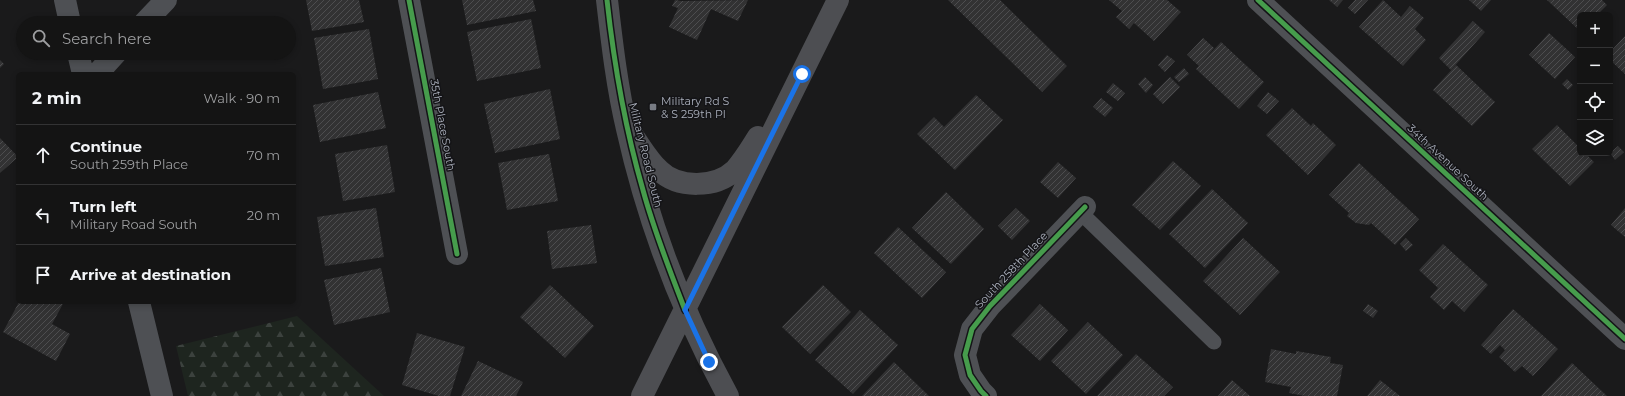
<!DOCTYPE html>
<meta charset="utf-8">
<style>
body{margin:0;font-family:Montserrat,sans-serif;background:#212122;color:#f1f3f6}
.controls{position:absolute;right:12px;top:12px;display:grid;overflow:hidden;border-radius:6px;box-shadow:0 2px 6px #0003}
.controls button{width:36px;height:36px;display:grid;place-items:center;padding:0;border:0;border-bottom:1px solid #333334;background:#141414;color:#f1f3f6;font:20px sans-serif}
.stop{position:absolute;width:12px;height:12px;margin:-9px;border:3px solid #1a73e8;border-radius:50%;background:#fff}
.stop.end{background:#1a73e8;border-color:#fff;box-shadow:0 1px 4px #0008}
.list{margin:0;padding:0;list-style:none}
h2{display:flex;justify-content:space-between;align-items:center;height:52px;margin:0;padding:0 16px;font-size:17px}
h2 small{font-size:13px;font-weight:400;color:#9d9ea0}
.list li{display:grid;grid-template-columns:26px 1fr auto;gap:12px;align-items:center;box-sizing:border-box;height:60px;padding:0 16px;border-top:1px solid #333334}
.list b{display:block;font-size:15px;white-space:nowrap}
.list p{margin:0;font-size:13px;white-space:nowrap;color:#9d9ea0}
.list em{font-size:13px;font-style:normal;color:#9d9ea0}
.icon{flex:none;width:22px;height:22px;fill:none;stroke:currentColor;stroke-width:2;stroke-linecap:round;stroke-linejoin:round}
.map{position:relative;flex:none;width:1625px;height:396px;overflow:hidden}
.search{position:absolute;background:#141414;box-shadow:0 2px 6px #0003;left:16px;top:16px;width:280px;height:44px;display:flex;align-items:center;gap:10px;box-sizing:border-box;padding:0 14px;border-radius:22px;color:#9d9ea0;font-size:15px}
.panel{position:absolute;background:#141414;box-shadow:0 2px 6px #0003;left:16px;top:72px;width:280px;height:232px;border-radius:6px}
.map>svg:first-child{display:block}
.forest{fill:url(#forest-firs)}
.building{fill:url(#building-hatch)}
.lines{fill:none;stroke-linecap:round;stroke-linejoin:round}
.service{stroke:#4e5054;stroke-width:15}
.minor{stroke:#4e5054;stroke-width:22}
.secondary{stroke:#4d4e52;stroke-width:22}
.cycleway-casing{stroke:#141417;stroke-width:8}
.cycleway{stroke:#469c4c;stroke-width:5}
.route{stroke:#1a73e8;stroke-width:5}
.poi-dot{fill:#787c84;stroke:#141417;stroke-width:1.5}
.labels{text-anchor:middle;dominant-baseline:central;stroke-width:3;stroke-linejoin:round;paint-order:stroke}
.poi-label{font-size:11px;fill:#abb0bc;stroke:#141417;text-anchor:start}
.street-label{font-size:11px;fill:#abb0bc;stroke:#141417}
</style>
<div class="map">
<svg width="1625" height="396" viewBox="0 0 1625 396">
<defs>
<pattern id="forest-firs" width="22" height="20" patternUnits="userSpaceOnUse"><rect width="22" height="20" fill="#1e251f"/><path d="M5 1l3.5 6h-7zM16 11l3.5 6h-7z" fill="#3c423e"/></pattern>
<pattern id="building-hatch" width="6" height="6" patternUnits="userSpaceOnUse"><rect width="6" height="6" fill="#323233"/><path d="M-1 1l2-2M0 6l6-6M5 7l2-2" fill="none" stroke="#4d4d4f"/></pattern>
</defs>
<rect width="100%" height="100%" fill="#1a1a1b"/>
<path class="forest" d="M297 316 384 396H188L176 346Z"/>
<path class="building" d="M306 0H359L364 22 312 31Z
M462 0H533L536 11 467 25Z
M675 0 681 1 748 0 738 21 711 9 697 40 669 27 678 8 672 6Z
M948 0H1000L1067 66 1042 92Z
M1109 0H1167L1181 12 1154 41 1134 23 1129 29 1116 17 1122 11Z
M1329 0H1343L1337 7Z
M1355 0H1368L1355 14 1348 8Z
M1383 0 1401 17 1410 6 1424 18 1415 29 1426 40 1403 66 1359 27Z
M1469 0H1491L1481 11Z
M1547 0H1602L1607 5 1597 15H1580V31Z
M531 19 541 68 477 81 467 32Z
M1473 21 1485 32 1451 70 1439 58Z
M369 29 378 79 323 89 314 38Z
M1549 33 1575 57 1555 79 1529 55Z
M1625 36V74L1610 60V52Z
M1203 38 1214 48 1199 66 1187 55Z
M1221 42 1264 82 1239 109 1196 69Z
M1167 55 1175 61 1165 72 1158 65Z
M0 60 4 64 0 68Z
M1456 65 1495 102 1472 126 1433 90Z
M1184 68 1189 74 1179 82 1174 77Z
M1145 77 1153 85 1146 93 1138 84Z
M1170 77 1180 87 1163 104 1153 94Z
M1567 79 1573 85 1568 90 1562 84Z
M1113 83 1125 93 1118 101 1106 92Z
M550 89 560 139 495 153 484 104Z
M378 92 386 128 320 142 313 105Z
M1268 92 1279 101 1267 114 1257 106Z
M976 95 1003 120 955 170 917 134 934 117 944 127Z
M1101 98 1113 108 1105 117 1093 107Z
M1292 108 1311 126 1313 123 1336 145 1308 175 1266 135Z
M1557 125 1580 148V153H1585L1594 162 1570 186 1532 149Z
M0 138 18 157 0 173Z
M387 145 395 192 343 201 335 154Z
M1618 146 1624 152 1615 160 1610 153Z
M549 154 558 201 507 210 498 163Z
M1173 161 1201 186 1160 230 1132 205Z
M1058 162 1076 178 1058 198 1040 182Z
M1359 163 1419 219 1395 245 1371 223 1369 225 1356 223 1347 216 1349 213 1329 195Z
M1212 189 1248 223 1205 268 1169 234Z
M946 192 984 229 951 264 912 228Z
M376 208 384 257 325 266 317 217Z
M1016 208 1030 221 1012 240 998 226Z
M1625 208V237L1611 225Z
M591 225 597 263 552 269 547 231Z
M898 227 946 272 922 298 874 253Z
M1243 238 1280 272 1240 315 1203 281Z
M1406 238 1413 245 1406 251 1400 244Z
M1443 244 1488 285 1464 312 1452 301 1444 310 1430 297 1438 288 1419 270Z
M381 268 390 312 334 325 324 280Z
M550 285 594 326 565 358 520 317Z
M823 285 851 312 810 354 782 327Z
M19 302H64L52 324 70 334 56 361 3 332Z
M1040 304 1068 330 1040 361 1011 335Z
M1368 304 1378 311 1373 318 1363 311Z
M1513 309 1558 349 1533 376 1522 366 1515 372 1499 357 1505 350 1500 345 1491 354 1481 345Z
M860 310 898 345 853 394 815 360Z
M1088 322 1123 355 1086 394 1051 361Z
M417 333 465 347 450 396H439L402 385Z
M1271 349 1296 354V351L1331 357 1330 363 1343 365 1337 396H1305L1289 393 1291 387 1265 382Z
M1136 354 1173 387 1164 396H1097Z
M478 361 523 382 516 396H461Z
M894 362 929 396H862Z
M1572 363 1607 396H1541Z
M1232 380 1250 396H1218Z
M1380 380 1400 396H1367Z"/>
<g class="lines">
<path class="service" d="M1080 212 1214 342"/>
<path class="minor" d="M65 0 70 23
M409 0 457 254
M1258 0 1625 339
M144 23 166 0
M78 53 83 74
M97 74 116 53
M139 302 162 396
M986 396 981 391 970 375 965 355 972 329 990 306 1085 207"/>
<path class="secondary" d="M607 0C612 43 617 87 627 129 648 223 682 312 728 396
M633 136C641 147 649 161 659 170 678 189 716 188 735 170 744 160 751 148 758 137
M642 396 838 0"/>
<g class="cycleway-casing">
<path id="cycleway" d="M409 0 457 254
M607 0C614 64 625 128 643 190 654 231 670 271 685 310
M1258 0 1625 339
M986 396 981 391 970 375 965 355 972 329 990 306 1085 207"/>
</g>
<use href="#cycleway" class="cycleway"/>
</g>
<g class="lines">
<path class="route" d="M709 362 685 310 802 74"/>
</g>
<rect class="poi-dot" x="649" y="103" width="8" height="8" rx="2"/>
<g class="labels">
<g class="poi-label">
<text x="661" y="101">Military Rd S<tspan x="661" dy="13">&amp; S 259th Pl</tspan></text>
</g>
<g class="street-label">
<text transform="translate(443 125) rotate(79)">35th Place South</text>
<text transform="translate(646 155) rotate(76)">Military Road South</text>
<text transform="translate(1448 162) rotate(43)">34th Avenue South</text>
<text transform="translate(1011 270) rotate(-47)">South 258th Place</text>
</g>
</g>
</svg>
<div class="controls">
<button>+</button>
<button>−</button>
<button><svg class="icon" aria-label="locate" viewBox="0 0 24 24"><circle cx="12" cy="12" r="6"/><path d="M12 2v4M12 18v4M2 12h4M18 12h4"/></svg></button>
<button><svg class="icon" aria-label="layers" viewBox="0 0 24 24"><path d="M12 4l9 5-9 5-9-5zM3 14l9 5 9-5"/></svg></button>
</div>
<div class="stop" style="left:802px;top:74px"></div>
<div class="stop end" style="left:709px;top:362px"></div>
<div class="search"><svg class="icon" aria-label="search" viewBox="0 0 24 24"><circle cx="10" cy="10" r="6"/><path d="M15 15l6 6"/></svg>Search here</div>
<section class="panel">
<h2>2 min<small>Walk · 90 m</small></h2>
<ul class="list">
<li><svg class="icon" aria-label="ahead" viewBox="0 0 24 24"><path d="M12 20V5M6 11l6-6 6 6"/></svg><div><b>Continue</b><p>South 259th Place</p></div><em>70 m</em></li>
<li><svg class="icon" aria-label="left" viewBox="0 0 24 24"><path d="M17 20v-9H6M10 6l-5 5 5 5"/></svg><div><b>Turn left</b><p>Military Road South</p></div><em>20 m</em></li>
<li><svg class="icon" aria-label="arrive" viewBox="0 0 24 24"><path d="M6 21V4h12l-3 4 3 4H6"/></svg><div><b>Arrive at destination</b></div></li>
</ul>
</section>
</div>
